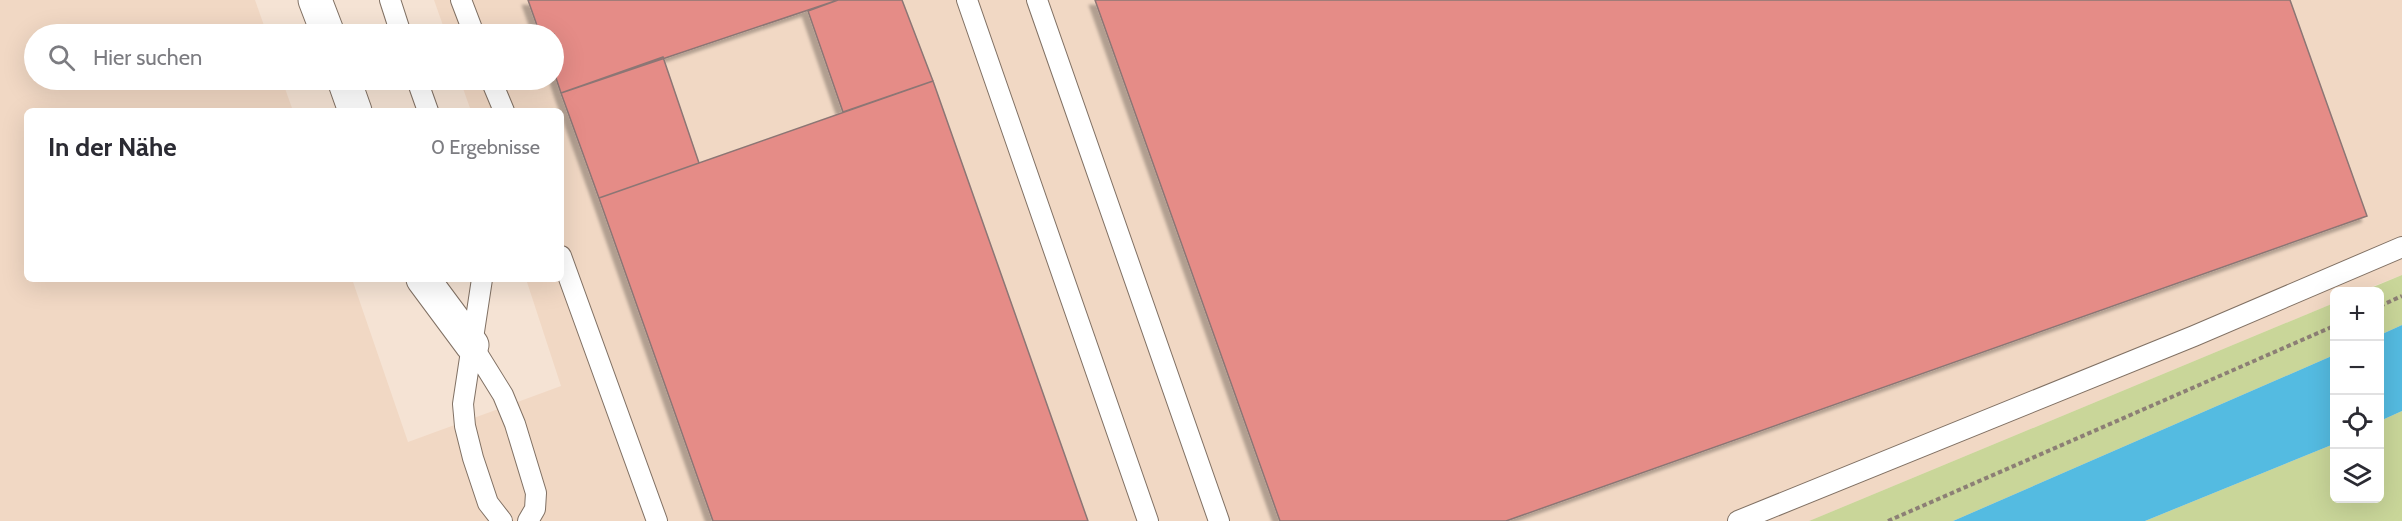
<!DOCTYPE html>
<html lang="de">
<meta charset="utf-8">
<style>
body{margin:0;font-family:Cabin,sans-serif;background:#f2f2f3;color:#2b2b33}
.controls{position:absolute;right:18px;bottom:18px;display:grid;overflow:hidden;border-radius:9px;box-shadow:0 6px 24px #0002}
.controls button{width:54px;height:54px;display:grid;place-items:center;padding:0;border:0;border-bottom:2px solid #e1e1e2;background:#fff;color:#2b2b33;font:30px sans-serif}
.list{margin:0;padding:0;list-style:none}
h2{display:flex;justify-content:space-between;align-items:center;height:78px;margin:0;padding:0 24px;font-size:26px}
h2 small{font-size:20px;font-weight:400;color:#7c7c81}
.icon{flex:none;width:33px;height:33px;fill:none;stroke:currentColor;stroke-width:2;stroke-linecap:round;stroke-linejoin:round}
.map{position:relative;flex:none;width:2402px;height:521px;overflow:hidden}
.search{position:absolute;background:#fff;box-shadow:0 6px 24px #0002;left:24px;top:24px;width:540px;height:66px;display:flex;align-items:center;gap:15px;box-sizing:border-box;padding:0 21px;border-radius:33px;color:#7c7c81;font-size:22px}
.panel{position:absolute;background:#fff;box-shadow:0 6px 24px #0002;left:24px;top:108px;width:540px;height:174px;border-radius:9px}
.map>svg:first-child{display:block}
.built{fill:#f1d8c4}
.green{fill:#c9d699}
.water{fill:#54bbe1}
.building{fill:#e58c87;stroke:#8c7674;stroke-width:1.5;filter:url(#shadow)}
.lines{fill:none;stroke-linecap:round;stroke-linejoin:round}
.lane-casing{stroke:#817164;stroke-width:22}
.street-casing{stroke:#817164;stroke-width:35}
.path{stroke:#8c7f75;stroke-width:4;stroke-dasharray:4.5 3;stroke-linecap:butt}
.lane{stroke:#fff;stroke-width:20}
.street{stroke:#fff;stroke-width:33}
</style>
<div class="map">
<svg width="2402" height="521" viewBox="0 0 2402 521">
<defs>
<filter id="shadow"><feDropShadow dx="-5.5" dy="5.5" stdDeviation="1.5" flood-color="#0004"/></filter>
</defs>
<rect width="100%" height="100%" fill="#f5e3d4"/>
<path class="built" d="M0 0H255L267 34H34V80H282L293 111H27V279H352L408 442 561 386 526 279H561V111H471L460 80H554V34H446L434 0H2402V275L2361 291 2334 292V303L1809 521H0Z"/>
<path class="green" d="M2402 275V325L2380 335V292H2361Z
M2334 303V355L1953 521H1809Z
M2402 411V521H2145L2334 444V498H2380V421Z"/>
<path class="water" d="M2402 325V411L2380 421V335Z
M2334 355V444L2145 521H1953Z"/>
<path class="building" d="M528 0H838L561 93 554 72V34H540Z
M838 0H902L933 81 843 112 808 11Z
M1095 0H2290L2367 216 1506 521H1280Z
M663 57 699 163 599 198 561 93Z
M933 81 1088 521H713L599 198Z"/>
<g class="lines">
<g class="lane-casing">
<path id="lane" d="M390 0 401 34
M461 0 474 34
M967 0 1148 521
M1037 0 1219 521
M417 80 428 111
M491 80 504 111
M561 256 657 521
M482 279 463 404 465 426 473 458 488 503 502 521
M472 345 503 395 515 424 536 493 535 509 528 521
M1738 521 2194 336 2402 247"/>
</g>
<g class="street-casing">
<path id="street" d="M315 0 328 34
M344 80 355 111
M423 279 472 345"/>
</g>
<path class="path" d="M2380 306 2402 296
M1888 521 2334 326"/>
<use href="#lane" class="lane"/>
<use href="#street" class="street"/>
</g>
</svg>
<div class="controls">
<button>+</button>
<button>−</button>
<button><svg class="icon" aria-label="locate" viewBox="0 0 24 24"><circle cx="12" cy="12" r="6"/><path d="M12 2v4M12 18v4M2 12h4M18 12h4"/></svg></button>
<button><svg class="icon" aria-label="layers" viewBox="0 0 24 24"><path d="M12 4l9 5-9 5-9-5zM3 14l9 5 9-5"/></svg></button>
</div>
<div class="search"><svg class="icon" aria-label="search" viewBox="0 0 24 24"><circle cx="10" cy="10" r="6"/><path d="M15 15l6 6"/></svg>Hier suchen</div>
<section class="panel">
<h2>In der Nähe<small>0 Ergebnisse</small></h2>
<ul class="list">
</ul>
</section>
</div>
